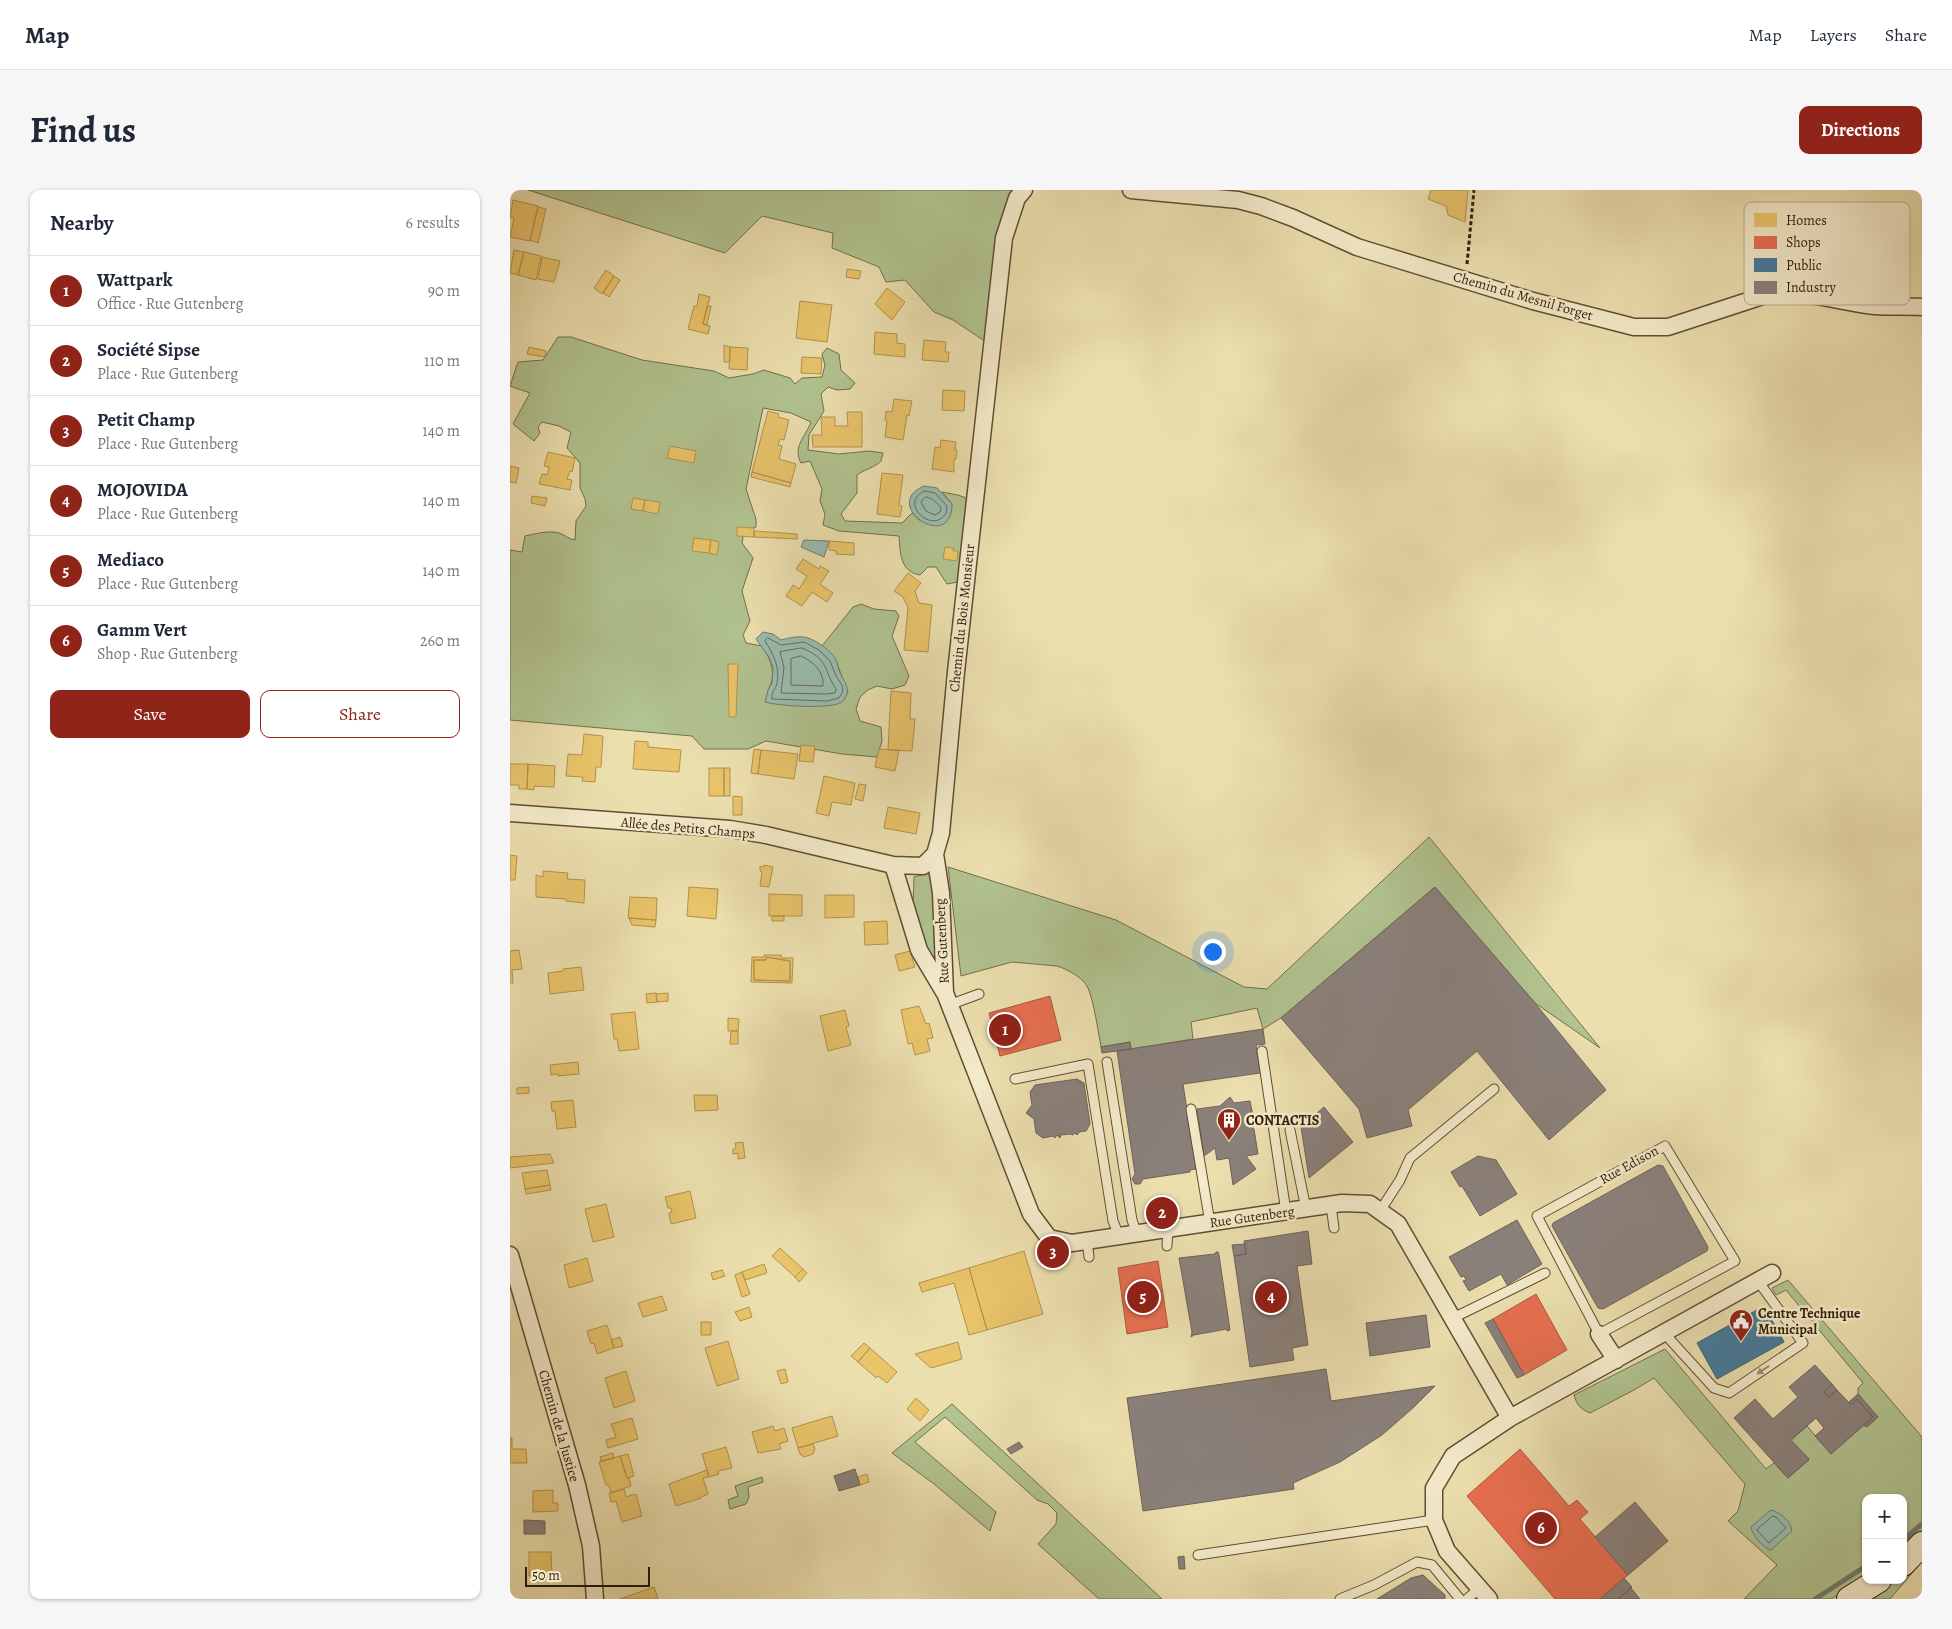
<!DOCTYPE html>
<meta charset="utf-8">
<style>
body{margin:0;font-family:Alegreya,serif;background:#f6f6f7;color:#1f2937}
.controls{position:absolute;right:15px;bottom:15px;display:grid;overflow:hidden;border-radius:10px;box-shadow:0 1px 4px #0004}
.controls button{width:45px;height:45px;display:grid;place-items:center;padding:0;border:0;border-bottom:1px solid #e0e1e3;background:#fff;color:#1f2937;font:25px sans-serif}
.scale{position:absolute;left:15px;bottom:12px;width:125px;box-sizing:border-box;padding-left:5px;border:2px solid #311d08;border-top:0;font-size:14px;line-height:18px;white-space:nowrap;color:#311d08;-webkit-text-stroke:4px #f3eaca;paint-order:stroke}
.you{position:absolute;left:702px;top:761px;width:18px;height:18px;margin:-12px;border:4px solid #fff;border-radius:50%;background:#1a73e8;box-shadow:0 0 0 8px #1a73e833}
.badge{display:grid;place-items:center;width:32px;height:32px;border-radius:50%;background:#8f2418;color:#fff;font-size:16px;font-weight:700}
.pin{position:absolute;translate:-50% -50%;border:2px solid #fff;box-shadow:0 1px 5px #0006}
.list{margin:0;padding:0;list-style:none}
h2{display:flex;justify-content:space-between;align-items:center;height:65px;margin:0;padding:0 20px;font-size:21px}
h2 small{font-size:16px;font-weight:400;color:#747a83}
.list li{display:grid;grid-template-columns:32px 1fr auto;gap:15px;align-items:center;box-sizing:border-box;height:70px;padding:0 20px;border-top:1px solid #e0e1e3}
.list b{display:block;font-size:19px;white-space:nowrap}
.list p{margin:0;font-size:16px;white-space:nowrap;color:#747a83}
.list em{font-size:16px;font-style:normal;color:#747a83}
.actions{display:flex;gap:10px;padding:15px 20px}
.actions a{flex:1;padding:11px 0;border:1px solid #8f2418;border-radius:10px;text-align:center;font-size:18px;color:#8f2418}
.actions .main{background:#8f2418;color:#fff}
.map{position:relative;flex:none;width:1412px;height:1409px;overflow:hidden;border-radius:10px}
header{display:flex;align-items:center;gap:30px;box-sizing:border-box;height:70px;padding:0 25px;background:#fff;border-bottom:1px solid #e0e1e3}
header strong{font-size:24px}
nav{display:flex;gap:28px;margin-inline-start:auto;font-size:18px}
.intro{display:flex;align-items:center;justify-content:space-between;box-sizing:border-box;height:120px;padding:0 30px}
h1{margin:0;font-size:35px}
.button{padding:12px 22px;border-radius:10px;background:#8f2418;color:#fff;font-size:18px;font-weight:700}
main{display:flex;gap:30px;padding:0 30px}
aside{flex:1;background:#fff;border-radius:10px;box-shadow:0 1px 4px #0004}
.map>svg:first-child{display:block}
.green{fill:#b1c390;stroke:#71704c}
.water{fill:#99bcb0;stroke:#6f7c6d}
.homes{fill:#e9c46a;stroke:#b2924d;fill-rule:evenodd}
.shops{fill:#e76f51;stroke:#b0563b}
.public{fill:#457b9d;stroke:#3f5f70}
.industry{fill:#8a817c;stroke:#6f6359}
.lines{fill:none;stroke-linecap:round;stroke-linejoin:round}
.shore{stroke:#656c5c;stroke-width:1}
.stream{stroke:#6f7c6d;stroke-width:5}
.lane-casing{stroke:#604e32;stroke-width:11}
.street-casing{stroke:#604e32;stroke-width:19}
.secondary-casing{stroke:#311d08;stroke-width:26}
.path{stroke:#311d08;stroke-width:3;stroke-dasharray:4 2.5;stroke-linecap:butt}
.lane{stroke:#f3eaca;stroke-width:9}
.street{stroke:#f3eaca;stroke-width:16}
.secondary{stroke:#f3eaca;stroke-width:24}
.oneway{fill:#9c8e73}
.labels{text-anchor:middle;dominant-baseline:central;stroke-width:5;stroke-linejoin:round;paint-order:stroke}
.street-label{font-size:14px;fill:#311d08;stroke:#f3eaca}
.poi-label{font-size:14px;font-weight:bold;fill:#311d08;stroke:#f3eaca;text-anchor:start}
.key{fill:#f3eaca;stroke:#b9ac90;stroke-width:1}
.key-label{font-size:14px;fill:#311d08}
</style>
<header>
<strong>Map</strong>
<nav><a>Map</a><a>Layers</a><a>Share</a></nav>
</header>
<div class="intro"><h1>Find us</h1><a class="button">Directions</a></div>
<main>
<aside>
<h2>Nearby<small>6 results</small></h2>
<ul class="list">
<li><span class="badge">1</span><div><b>Wattpark</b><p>Office · Rue Gutenberg</p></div><em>90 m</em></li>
<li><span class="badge">2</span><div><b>Société Sipse</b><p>Place · Rue Gutenberg</p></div><em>110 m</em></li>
<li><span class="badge">3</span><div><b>Petit Champ</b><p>Place · Rue Gutenberg</p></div><em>140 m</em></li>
<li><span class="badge">4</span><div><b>MOJOVIDA</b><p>Place · Rue Gutenberg</p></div><em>140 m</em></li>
<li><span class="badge">5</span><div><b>Mediaco</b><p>Place · Rue Gutenberg</p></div><em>140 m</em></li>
<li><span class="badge">6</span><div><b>Gamm Vert</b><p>Shop · Rue Gutenberg</p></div><em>260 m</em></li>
</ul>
<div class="actions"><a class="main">Save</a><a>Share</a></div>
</aside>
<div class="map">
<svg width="1412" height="1409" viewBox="0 0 1412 1409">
<rect width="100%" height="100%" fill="#ecdfae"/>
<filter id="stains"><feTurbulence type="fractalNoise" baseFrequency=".004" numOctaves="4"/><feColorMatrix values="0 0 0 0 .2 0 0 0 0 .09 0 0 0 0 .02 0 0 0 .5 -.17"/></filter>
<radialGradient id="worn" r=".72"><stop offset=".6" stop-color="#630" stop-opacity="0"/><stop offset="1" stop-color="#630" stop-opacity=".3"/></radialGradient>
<path class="green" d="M18 0H502L496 14 477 129 476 152 443 130 424 122 395 90 376 92 369 77 322 58 323 43 252 26 215 63Z
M48 147H61L132 170 204 181 219 188 243 184 254 180 280 188 285 194 292 188 312 187 315 175 312 164 317 158 329 164 331 180 345 193 340 199 327 200 318 197 311 204 314 221 299 245 298 260 329 264 359 261 373 263 371 271C364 278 355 279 347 285V303L331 324 335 331 392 333 402 323 409 330 433 334 438 330 442 314 432 302 448 305 459 309 451 386 448 392 437 394 426 377H418L410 385C390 382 390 362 389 346L329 341 313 335 315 324 310 311 312 299 300 271 291 273C282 257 296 246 301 232L281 223 253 218 236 299 246 329V337L234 342 232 353 243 368 232 401 240 431 233 445 236 453 252 456C261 470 267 484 258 500 286 511 302 520 333 511L338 502 326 471 312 456 343 417 351 414 364 419 386 421 389 426 382 446 399 486 395 495 382 499 367 496 358 500 350 507 346 519 350 531 371 537 372 551 367 567 332 564 256 551 238 559H194L182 546 0 530V360L12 362 15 346C25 344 39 340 49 343 55 345 58 349 65 350L66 331 76 316 75 309 70 298V273L57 258 61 242 49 236 32 232 28 237 30 243 24 251 3 234 20 203 0 196 8 172 33 170Z
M919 647 1090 858 1025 813 925 697 771 828 753 839 747 818 681 832 683 849 621 859 620 852 591 857C588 841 584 812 578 798 574 788 557 779 547 776L502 772 451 786 438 677 606 730 734 797 757 799Z
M419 683 424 701 430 775 425 777 413 753 403 717 404 687Z
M1278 1090 1412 1247V1345L1393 1363V1308H1356V1388L1321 1409H1234L1267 1375 1218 1331 1228 1321 1235 1294 1144 1188 1124 1200 1080 1223C1070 1219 1067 1215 1064 1205L1155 1159 1256 1279 1264 1273 1278 1288 1299 1270 1281 1250 1297 1236 1321 1264 1354 1235 1357 1237 1368 1227 1348 1204V1198L1353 1193 1276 1100 1266 1105 1262 1098Z
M442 1214 652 1409H589L528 1354 546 1334 547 1323 538 1314 527 1310 435 1227 405 1252 486 1322 480 1341 424 1294 382 1263Z
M252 1287 253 1292 238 1297 239 1307 236 1314 220 1319 218 1310 228 1306 225 1296Z
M1407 1377 1380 1409H1356L1386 1390H1393V1385Z"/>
<path class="water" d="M414 296 427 298 442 314C442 364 369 315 414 296Z
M294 350 319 351 314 367 291 357Z
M253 442 263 444 271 450C280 448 290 445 298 448 309 452 322 461 327 472 328 476 329 480 330 483 335 493 342 500 333 511 326 520 267 516 255 512L258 500 262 493 263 478 259 467 246 449Z
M1261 1320C1270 1322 1281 1331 1282 1341L1261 1360C1253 1358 1242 1345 1241 1337Z"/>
<path class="homes" d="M921 0H958L955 32 938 25 936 16 918 9Z
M3 10 28 16 20 51 0 47 4 28 0 27Z
M28 17 36 19 28 53 20 50Z
M4 60 14 62 8 85 0 83Z
M14 62 31 66 26 90 8 85Z
M32 67 50 71 44 92 28 89Z
M337 79 351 81 349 89 336 87Z
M96 80 104 86 92 104 84 98Z
M104 86 110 90 99 107 93 103Z
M377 98 395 112 382 130 365 114Z
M189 104 200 107 193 134 200 136 198 144 178 139 184 116H187Z
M290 111 322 115 317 152 286 148Z
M197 116H201L197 135 193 134Z
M365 142 387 144V153L395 154V167L364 164Z
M414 150 436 152 435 162H439L438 172 412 170Z
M214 155 220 157V172H214Z
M19 157 36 161 35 167 17 164Z
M220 157 238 158 237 180 219 179Z
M292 167 312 168 311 184 291 183Z
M433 200 455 201 454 221 432 220Z
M384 209 402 211 399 226 397 225 393 250 375 247 377 231 375 230 376 221 382 222Z
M258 221 269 224 268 227 279 230 274 250 270 249 268 255 272 256 269 269 286 274 281 293 242 282Z
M337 222H352V257H303L302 245H312L311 227H325V236H338Z
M431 250 446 252 445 260H447L446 269H444V282L422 279 425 257 430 258Z
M160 256 186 261 184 273 157 268Z
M38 262 65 268 62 282 60 281 57 289 62 290 60 300 29 294 32 284 37 285 39 277 34 276Z
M0 276 9 278 6 293 0 292Z
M242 282 281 293 280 297 241 287Z
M372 283 393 285 389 315 392 316 390 327 367 324Z
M22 306 37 308 35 316 21 313Z
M123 308 135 310 133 321 121 319Z
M135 310 150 312 148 324 133 321Z
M227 337 244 338V347L227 346Z
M244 341 287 344V349L244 347Z
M184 348 201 350 199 363 182 361Z
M201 350 209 352 207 365 199 363Z
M319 351 344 353V365L326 364V361L319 360Z
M435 357 444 358 443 361H448L447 371 433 369Z
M293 369 309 379 310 376 319 381 310 394 323 403 317 412 302 402 292 416 276 406 283 395 289 399 297 386 286 379Z
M398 383 411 393 405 401 409 413 422 415 418 462 394 460 398 418 393 407 384 401Z
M218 474H228L226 527H219Z
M381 501 401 503 400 529H405L402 561 378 560Z
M74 544 93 546 91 577H86L85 592 72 591 73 587 56 586 58 564 72 565Z
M125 551 138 552V557L171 560 169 582 123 579Z
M291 555 305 556 303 572 289 571Z
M244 559 251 560 248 584 241 583Z
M369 559 389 560 385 581 365 577Z
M251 560 288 564 284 589 248 584Z
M0 574H18L17 599H9V595H0Z
M18 574 45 576 44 597 24 596V600L17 599Z
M199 578H214V606H199Z
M214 578H220V606H214Z
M314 586 345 593 341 615 322 612 319 626 306 623Z
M349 594 356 595 353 611 345 609Z
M223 606 232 607V625H223Z
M378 617 410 623 406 644 374 638Z
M0 665 7 666 5 690H0Z
M254 675 263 677 259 697 250 696 252 682 250 681V676L253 677Z
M33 681 58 683 57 689 75 690 74 713 56 711V709L26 707V685L33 687Z
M179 697 208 699 206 729 177 726Z
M259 704 292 705V726H259Z
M315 705H344V727L315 728Z
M120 707 147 708 146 730 118 728Z
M262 726H274V731H262Z
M119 728 146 730 145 737 122 735Z
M377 731 378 754 355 755 354 732Z
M9 760 12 779 2 780 3 793H0V761Z
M400 761 405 777 389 781 385 765Z
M254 765H271V768H283L282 793 241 792 242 767H254ZM256 767 280 771V791L244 790V770H256Z
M256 767 280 771V791L244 790V770H256Z
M71 777 74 800 40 804 38 783 53 781V779Z
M146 803 147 812 137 813 136 804Z
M158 803V811L147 812 146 804Z
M409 816 416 834 419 833 423 848 417 849 420 861 405 865 402 853 398 854 391 820Z
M335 820 339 836 336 837 341 855 318 861 310 826Z
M125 822 129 859 109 861 107 849H104L101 824Z
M218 828 229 829 228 841H218Z
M221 841H228V854H220Z
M68 872 69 884 48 886V884L41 885 40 875Z
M19 897V903L7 904V898Z
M184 905H207L208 920 185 921Z
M63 910 66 937 47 939 45 921H42L41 912Z
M233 952 235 968 228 969V963L223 964V959H226L225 953Z
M40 964 44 973 0 978V967Z
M37 980 40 995 15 999 12 983Z
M40 995 41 1000 16 1004 15 999Z
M180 1001 186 1028 161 1034 159 1023 162 1022 161 1018H158L155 1007Z
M96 1014 104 1047 83 1052 75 1019Z
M270 1058 293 1079 285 1087 262 1066Z
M514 1061 533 1124 477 1140 459 1078Z
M77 1068 83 1091 59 1098 54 1075Z
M254 1074 257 1083 235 1090 232 1082Z
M459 1078 477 1140 459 1145 444 1093 412 1102 409 1093Z
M293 1079 297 1083 289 1092 285 1087Z
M212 1080 215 1086 203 1090 201 1083Z
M232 1082 240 1104 232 1107 225 1085Z
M152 1106 157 1120 133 1127 128 1113Z
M239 1117 242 1127 230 1131 225 1122Z
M191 1132H201V1145H191Z
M97 1135 104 1158 87 1164 84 1153 81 1154 77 1141Z
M110 1147 113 1156 104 1158 101 1150Z
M218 1151 229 1189 207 1196 195 1158Z
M448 1152 452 1169 421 1178 405 1164Z
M354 1153 360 1158 348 1172 341 1166Z
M360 1158 387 1182 377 1193 368 1186 366 1188 348 1172Z
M275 1179 278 1192 271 1194 267 1181Z
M116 1181 125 1211 104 1218 95 1188Z
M406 1208 419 1220 410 1231 397 1219Z
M322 1226 328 1246 288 1258 282 1238Z
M122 1228 128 1249 98 1258 96 1250 106 1247 101 1234Z
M263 1236 265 1241 274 1238 278 1251 269 1254 271 1259 248 1263 242 1242Z
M0 1248H2V1259H16L17 1273H0Z
M303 1254 305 1259 303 1264 294 1267 290 1264 288 1258Z
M216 1257 222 1278 208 1281 209 1284 199 1287 192 1264Z
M103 1263 104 1268 91 1271 90 1267Z
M118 1264 124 1286 117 1288 110 1266Z
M110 1266 117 1288H119L121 1296 101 1303 99 1295H96L89 1272Z
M197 1280 199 1287 193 1288 198 1304 191 1307V1308L166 1316 159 1294Z
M357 1284 359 1292 350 1295 348 1287Z
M114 1299 116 1307 126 1304 132 1326 112 1332 106 1311 101 1312 99 1303Z
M43 1300V1313H48V1321L23 1322V1301Z
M19 1362H41L42 1386H19Z
M144 1397 148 1409H110Z"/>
<path class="shops" d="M540 806 551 850 490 866 479 823Z
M648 1071 658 1137 617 1144 608 1078Z
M1026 1104 1057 1160 1014 1185 983 1129Z
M1010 1259 1059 1316 1067 1310 1078 1322 1070 1329 1118 1385 1090 1409H1045L957 1306Z"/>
<path class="public" d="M1254 1116 1274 1152 1207 1189 1187 1153Z"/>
<path class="industry" d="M925 697 1025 813 1096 900 1039 950 967 861 898 920 902 936 857 948 849 919 771 828Z
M753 839 755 854 746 855 750 883 673 894 686 979 680 980V982L633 989 630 994H625L622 989 625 984 607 861Z
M620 852 621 859 592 863 591 857Z
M567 889 574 893 580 934 576 941 569 942 567 945 565 943 563 945 560 944 551 945 550 948 547 945 545 948 543 946 533 948 526 943 524 929 516 923 522 915 520 902 525 895Z
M720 907 724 913 740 911 744 931 740 934 744 939 748 964 736 966 746 979 723 995 719 968 707 970 705 958 694 966 687 919 710 916Z
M814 917 843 952 799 988 791 937Z
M968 966 986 970 1007 1004 970 1026 952 996 950 997 941 982Z
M1148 975 1153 976 1198 1057 1197 1061 1093 1119 1088 1118 1042 1036 1043 1033Z
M1007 1030 1032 1074 997 1095 991 1084 959 1101 953 1091 956 1090 954 1086 951 1087 939 1067Z
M798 1041 802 1074 787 1076 798 1155 782 1158 784 1170 740 1177 724 1066 736 1064 734 1051Z
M735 1054 736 1064 724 1066 722 1055Z
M706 1062H708L709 1065 720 1140 717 1141V1139L684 1145 681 1147 682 1142 669 1068 705 1064Z
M916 1125 920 1157 860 1166 856 1133Z
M983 1129 1014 1185 1007 1188 975 1133Z
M1305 1175 1322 1194 1314 1202 1319 1207 1327 1200 1341 1215 1347 1209 1363 1227 1321 1264 1305 1246 1314 1238 1306 1228 1281 1250 1299 1269 1278 1288 1224 1228 1245 1209 1263 1229 1288 1207 1279 1197Z
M816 1179 821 1211 925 1196 904 1217 872 1245 830 1272 783 1293 784 1299 633 1321 617 1208Z
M1322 1194 1327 1200 1319 1207 1314 1202Z
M1348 1204 1368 1227 1356 1237 1354 1235 1363 1227 1347 1209 1341 1215 1339 1212Z
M509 1252 513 1257 501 1264 497 1259Z
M345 1279 350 1295 329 1301 324 1286Z
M1125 1312 1158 1351 1118 1385 1085 1347Z
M14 1330 35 1331V1344H14Z
M674 1366 675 1379H669L668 1367Z
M913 1385 935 1405V1409H867L901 1388Z
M1114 1388 1122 1397 1108 1409H1090Z
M1121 1398 1130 1409H1108Z"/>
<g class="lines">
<path class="shore" d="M415 301 425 303 437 316 436 323C423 346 387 312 415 301Z
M416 307C423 308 427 313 431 318L430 322 425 325 416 321 411 312Z
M258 448 271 455 294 452 309 460 320 471 326 486 332 495 333 501 329 508 317 511 262 509C261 502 265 500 267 494 270 477 264 465 255 451Z
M292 458C319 469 313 479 326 499L325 503 316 504 271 503 274 477 270 462Z
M291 466C304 472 314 482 313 496L281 495V469Z
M1263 1326 1266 1327 1276 1338 1259 1353 1247 1340Z"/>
<path class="stream" d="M1393 1350 1412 1334
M1305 1409 1356 1376"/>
<g class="lane-casing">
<path id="lane" d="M439 815 469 804
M752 861 776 1022
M597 872 622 1030 627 1044
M505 889 578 874 603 1031 609 1046
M681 919 700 1033
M780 940 796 1019
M1155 956 1225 1071 1089 1144 1027 1026Z
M821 1015 824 1038
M870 1021 890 990 900 968 984 899
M577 1051 579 1067
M657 1056 658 1039
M943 1128 1035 1083
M1154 1143 1204 1198 1219 1203 1293 1153 1248 1091
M688 1365 924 1330
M830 1409 864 1395 907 1372 922 1375 950 1409
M957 1409 970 1398"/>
</g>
<g class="street-casing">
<path id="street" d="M621 0 728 10 751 16 783 28 847 57 1023 111 1124 137H1158L1256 105C1293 99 1329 112 1365 116 1380 117 1396 116 1412 117
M0 623 220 639 256 645 383 675 413 676 425 664 431 643 446 482 494 48 507 8 514 0
M425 664 431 703 435 803 521 1024 539 1048 562 1053 832 1013 860 1014 888 1034 1000 1228
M383 675 409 760 434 802
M0 1065 67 1295 81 1356 85 1409
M1089 1144 1106 1170
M979 1409 937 1361 924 1330V1298L943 1266 1000 1228 1262 1083"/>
</g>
<g class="secondary-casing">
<path id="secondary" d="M1393 1374 1412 1354
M1339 1409 1369 1390"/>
</g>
<path class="path" d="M957 74 964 0"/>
<use href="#lane" class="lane"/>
<use href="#street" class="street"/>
<use href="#secondary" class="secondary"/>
</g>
<defs><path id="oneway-solid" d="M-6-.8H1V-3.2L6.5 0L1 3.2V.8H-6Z" transform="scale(1.25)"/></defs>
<use class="oneway" href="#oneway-solid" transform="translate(1253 1180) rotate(146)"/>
<defs>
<g id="building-pin" transform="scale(1.25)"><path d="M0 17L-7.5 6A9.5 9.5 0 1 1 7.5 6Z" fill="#8f2418" stroke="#f3eaca"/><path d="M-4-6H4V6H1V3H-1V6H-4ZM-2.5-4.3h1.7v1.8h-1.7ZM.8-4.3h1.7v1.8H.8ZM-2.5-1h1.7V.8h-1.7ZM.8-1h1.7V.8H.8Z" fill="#fff"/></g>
<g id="civic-pin" transform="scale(1.25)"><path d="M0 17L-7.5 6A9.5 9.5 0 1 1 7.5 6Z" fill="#8f2418" stroke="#f3eaca"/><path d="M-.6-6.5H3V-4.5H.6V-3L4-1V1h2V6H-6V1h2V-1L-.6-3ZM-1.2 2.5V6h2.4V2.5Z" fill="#fff"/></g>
</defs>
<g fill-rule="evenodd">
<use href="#building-pin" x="719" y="930"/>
<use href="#civic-pin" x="1231" y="1131"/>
</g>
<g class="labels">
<g class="street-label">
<text transform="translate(1013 106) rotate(16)">Chemin du Mesnil Forget</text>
<text transform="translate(452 428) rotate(-84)">Chemin du Bois Monsieur</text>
<text transform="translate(178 638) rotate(5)">Allée des Petits Champs</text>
<text transform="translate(432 751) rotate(-93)">Rue Gutenberg</text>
<text transform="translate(1119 975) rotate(-29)">Rue Edison</text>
<text transform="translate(742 1027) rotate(-8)">Rue Gutenberg</text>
<text transform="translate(49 1236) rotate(74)">Chemin de la Justice</text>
</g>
<g class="poi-label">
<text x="736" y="930">CONTACTIS</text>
<text x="1248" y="1123">Centre Technique<tspan x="1248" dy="16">Municipal</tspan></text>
</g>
</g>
<rect x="1234" y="12" width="166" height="103" rx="8" class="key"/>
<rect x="1244" y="23" width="23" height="14" fill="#e9c46a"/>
<rect x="1244" y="46" width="23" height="13" fill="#e76f51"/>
<rect x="1244" y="68" width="23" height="14" fill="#457b9d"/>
<rect x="1244" y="91" width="23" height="13" fill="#8a817c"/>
<g class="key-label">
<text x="1276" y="35">Homes</text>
<text x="1276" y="57">Shops</text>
<text x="1276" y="80">Public</text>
<text x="1276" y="102">Industry</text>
</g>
<rect width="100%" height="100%" filter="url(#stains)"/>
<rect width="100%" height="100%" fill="url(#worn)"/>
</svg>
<div class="controls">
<button>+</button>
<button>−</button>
</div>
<div class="scale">50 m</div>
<div class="you"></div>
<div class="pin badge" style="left:495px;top:840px">1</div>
<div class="pin badge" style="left:652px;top:1023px">2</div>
<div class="pin badge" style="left:543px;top:1062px">3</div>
<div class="pin badge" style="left:761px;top:1107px">4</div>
<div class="pin badge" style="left:633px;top:1107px">5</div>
<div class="pin badge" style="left:1031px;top:1338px">6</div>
</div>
</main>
